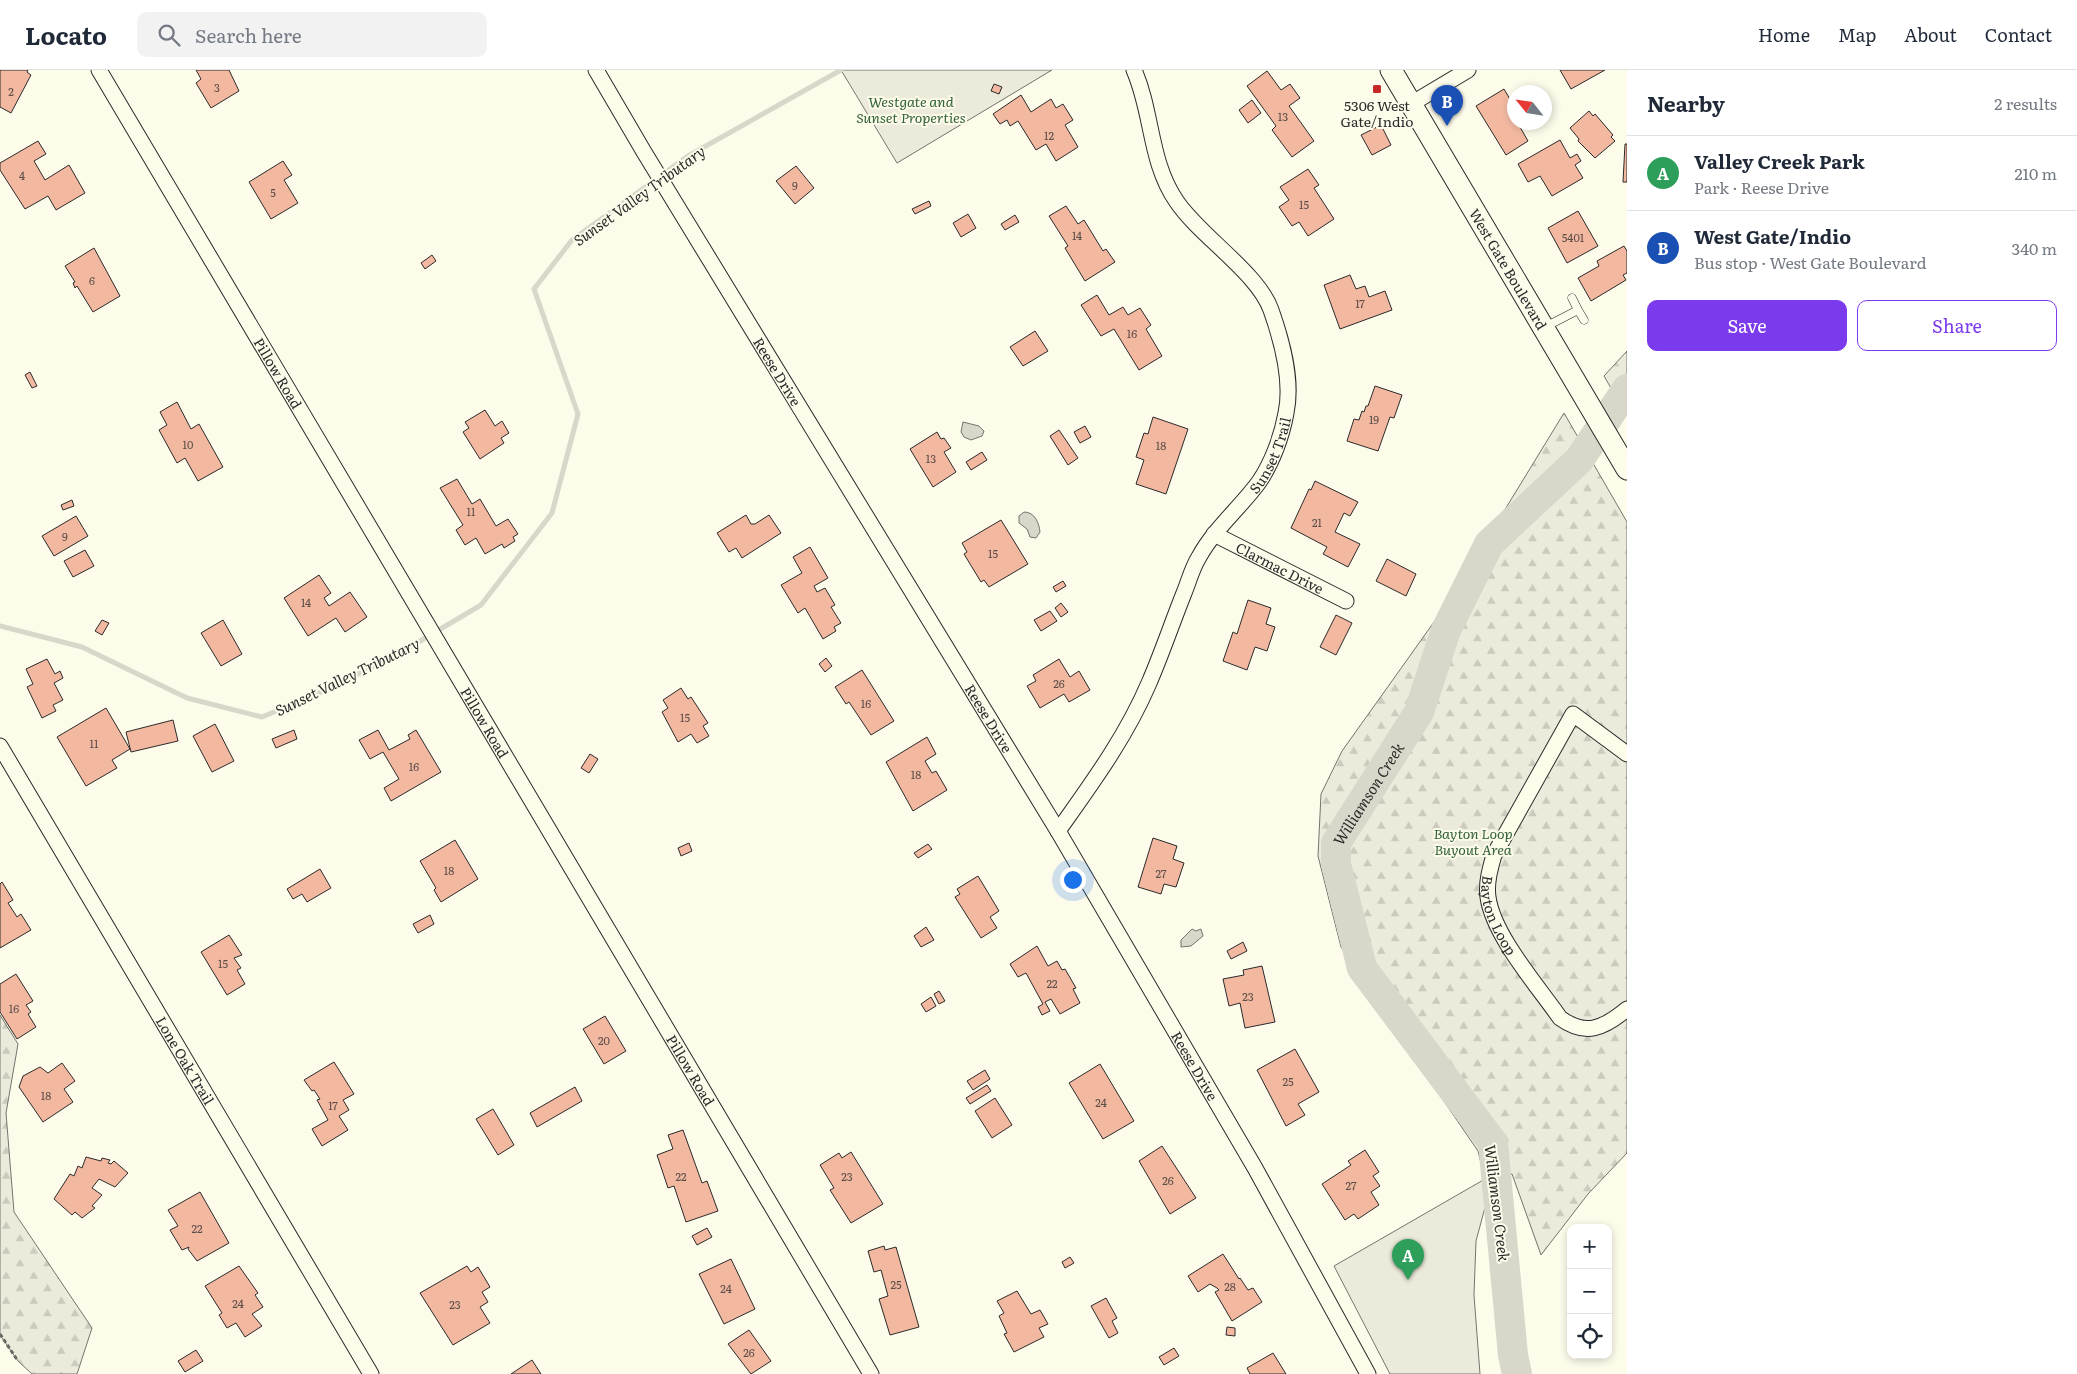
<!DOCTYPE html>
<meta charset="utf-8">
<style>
body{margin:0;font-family:Literata,serif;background:#f2f2f3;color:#1f2937}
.controls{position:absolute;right:15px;bottom:15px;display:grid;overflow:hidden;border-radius:10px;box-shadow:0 2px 8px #0003}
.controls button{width:45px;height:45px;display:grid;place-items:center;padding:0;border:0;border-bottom:1px solid #e0e1e3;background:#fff;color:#1f2937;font:25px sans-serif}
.compass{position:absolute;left:1507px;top:15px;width:45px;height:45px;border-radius:50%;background:#fff;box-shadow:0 2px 8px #0003;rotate:300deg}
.you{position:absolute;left:1072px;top:809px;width:18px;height:18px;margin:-12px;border:4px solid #fff;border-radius:50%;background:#1a73e8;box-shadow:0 0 0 8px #1a73e833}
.badge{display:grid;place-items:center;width:32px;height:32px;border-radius:50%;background:#7c3aed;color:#fff;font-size:16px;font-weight:700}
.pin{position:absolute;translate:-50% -41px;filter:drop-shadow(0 1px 2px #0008)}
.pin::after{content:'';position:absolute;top:26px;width:18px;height:15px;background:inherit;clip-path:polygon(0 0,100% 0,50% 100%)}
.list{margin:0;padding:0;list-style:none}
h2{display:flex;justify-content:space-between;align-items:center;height:65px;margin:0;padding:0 20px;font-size:21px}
h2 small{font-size:16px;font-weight:400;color:#747a83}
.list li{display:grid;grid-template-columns:32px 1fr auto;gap:15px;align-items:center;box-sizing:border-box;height:75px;padding:0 20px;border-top:1px solid #e0e1e3}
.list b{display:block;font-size:19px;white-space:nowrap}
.list p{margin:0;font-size:16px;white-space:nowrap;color:#747a83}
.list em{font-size:16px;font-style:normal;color:#747a83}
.actions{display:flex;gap:10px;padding:15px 20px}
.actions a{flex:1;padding:11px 0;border:1px solid #7c3aed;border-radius:10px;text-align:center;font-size:18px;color:#7c3aed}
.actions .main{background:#7c3aed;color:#fff}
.icon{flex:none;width:28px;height:28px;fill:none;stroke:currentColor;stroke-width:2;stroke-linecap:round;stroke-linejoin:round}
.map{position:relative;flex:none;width:1627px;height:1304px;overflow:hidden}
header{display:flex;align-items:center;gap:30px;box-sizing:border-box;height:70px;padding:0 25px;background:#fff;border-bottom:1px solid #e0e1e3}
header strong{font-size:24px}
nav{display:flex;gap:28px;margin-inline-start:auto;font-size:18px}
.search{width:350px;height:45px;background:#f2f2f3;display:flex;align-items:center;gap:12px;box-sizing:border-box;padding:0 18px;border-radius:10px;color:#747a83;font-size:19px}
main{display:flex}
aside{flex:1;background:#fff}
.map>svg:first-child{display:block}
.forest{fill:url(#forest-firs);stroke:#74746e}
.park{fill:#ecebdb;stroke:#74746e}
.water{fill:#d8d7c9;stroke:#74746e}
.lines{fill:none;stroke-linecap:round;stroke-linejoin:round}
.stream{stroke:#d8d7c9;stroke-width:5}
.river{stroke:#d8d7c9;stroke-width:30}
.building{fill:#f2b8a0;stroke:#2b2b2b}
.lane-casing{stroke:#2b2b2b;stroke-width:9}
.street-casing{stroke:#2b2b2b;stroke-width:17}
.secondary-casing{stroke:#2b2b2b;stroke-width:23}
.path{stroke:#6a6964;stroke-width:3;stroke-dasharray:4 2.5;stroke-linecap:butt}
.lane{stroke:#fdfbea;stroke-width:8}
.street{stroke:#fdfbea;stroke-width:15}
.secondary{stroke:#fdfbea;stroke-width:21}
.poi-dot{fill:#c62828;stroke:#fdfbea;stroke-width:2}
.labels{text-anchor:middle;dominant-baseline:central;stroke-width:4;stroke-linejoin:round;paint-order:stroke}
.number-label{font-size:11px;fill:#5d4e48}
.park-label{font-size:14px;font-style:italic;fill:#34623c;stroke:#fdfbea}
.poi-label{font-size:14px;fill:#2b2b2b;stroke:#fdfbea}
.street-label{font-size:14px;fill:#2b2b2b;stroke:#fdfbea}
.water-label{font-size:15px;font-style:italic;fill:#2b2b2b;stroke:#fdfbea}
</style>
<header>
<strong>Locato</strong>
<div class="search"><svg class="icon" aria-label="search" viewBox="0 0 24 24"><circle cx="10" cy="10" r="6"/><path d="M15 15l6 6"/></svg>Search here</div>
<nav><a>Home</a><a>Map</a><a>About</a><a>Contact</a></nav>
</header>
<main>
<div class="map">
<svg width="1627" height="1304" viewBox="0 0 1627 1304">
<defs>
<pattern id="forest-firs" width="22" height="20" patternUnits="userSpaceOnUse" patternTransform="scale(1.25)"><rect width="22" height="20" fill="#ecebdb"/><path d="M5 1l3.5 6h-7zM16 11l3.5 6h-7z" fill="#cbcabc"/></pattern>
</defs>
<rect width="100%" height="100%" fill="#fdfbea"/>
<path class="forest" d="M1627 281V346L1604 306Z
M1564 343 1627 452V1083L1588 1124 1541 1185 1512 1104 1485 1109 1478 1081 1365 916 1341 877 1318 786 1321 724 1342 681 1449 531Z
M0 945 18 974 6 1043 14 1142 92 1258 77 1304H32L18 1291 0 1265Z"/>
<path class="park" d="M841 0H1052L897 93Z
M1485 1109 1487 1130 1476 1171 1474 1225 1480 1304H1390L1334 1196Z"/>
<path class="water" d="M963 352 979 356 984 361 982 366 971 370 964 367 961 362Z
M1024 442C1035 442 1039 453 1040 462L1036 468 1030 467 1027 459 1019 453V446Z
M1192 859 1196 861 1201 859 1203 866 1191 876 1181 877V870Z"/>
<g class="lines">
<path class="stream" d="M0 556 82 577 187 628 262 647 326 620 400 583 481 535 552 443 578 344 534 219 572 170 688 86 841 0"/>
<path class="river" id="s1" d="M1517 1304 1513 1285 1493 1073 1362 898 1336 794V773L1419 642 1446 560 1489 474 1579 390 1627 319"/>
</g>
<path class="building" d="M0 0H28L27 2 31 5 11 43 0 37Z
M196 0H229L239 21 211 38 196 13 201 9Z
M1560 0H1605L1571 19Z
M1267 1 1281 20 1290 14 1300 28 1289 36 1314 71 1292 87 1272 60 1276 56 1247 16Z
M994 14 1002 17 999 24 991 21Z
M1504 19 1514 36V52L1525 54 1520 57 1528 71 1506 85 1476 36Z
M1021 25 1031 42 1051 29 1056 38 1063 34 1073 50 1065 55 1078 77 1056 91 1046 74 1036 80 1018 51 1010 56 1007 50 1000 54 993 44Z
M1252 30 1261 43 1248 53 1239 40Z
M1589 41 1593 46 1595 44 1613 65 1611 67 1615 71 1595 88 1578 71 1579 69 1570 58Z
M1381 55 1391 75 1372 85 1361 65Z
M1560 70 1570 88 1577 84 1581 91 1575 95 1583 108 1552 126 1540 106 1528 112 1518 94Z
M38 71 46 84 34 91 45 110 69 95 85 123 56 140 48 126 25 139 0 100V93Z
M1625 74H1627V112H1623Z
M283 91 292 105 284 110 298 133 271 149 249 112Z
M796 96 814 118 795 134 776 111Z
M1308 99 1319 115 1314 118 1334 149 1308 166 1299 152 1292 156 1279 137 1289 130 1280 117Z
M929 131 931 136 915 144 912 139Z
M1066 136 1078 154 1084 150 1103 181 1106 179 1115 192 1085 211 1065 178 1068 176 1049 146Z
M1578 141 1598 176 1567 193 1548 158Z
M968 144 976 158 961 167 953 153Z
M1015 145 1019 152 1005 160 1001 154Z
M1624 176 1627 181V203L1623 205 1626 210 1591 231 1578 208 1599 196 1597 191Z
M94 178 120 226 93 242 77 216 75 218 73 213 75 212 65 196Z
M432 185 436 191 425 199 421 193Z
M1350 205 1356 219 1365 216 1369 227 1385 221 1392 240 1340 259 1324 215Z
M1097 225 1109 245 1123 237 1128 245 1140 238 1151 255 1146 259 1162 286 1139 300 1114 259 1101 266 1081 235Z
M1035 261 1048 281 1023 296 1010 277Z
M30 302 37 316 32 318 25 305Z
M1375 316 1402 325 1394 348 1390 347 1378 381 1347 371 1354 349 1359 350 1362 341 1364 342 1366 336H1368Z
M177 332 191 359 199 354 223 397 198 411 185 388 177 393 159 360 167 355 160 342Z
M485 340 495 356 502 351 509 363 501 368 504 373 480 389 463 362 469 358 465 352Z
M1153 347 1188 359 1166 424 1136 414 1144 390 1136 387 1144 363 1148 364Z
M1085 356 1091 367 1080 373 1074 362Z
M1059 360 1078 388 1068 395 1050 366Z
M937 362 941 369 944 368 951 378 944 382 956 402 933 417 910 379Z
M982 382 987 390 971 400 966 392Z
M457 409 472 434 480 429 496 456 508 449 518 464 513 467 515 471 504 478 502 474 485 484 476 468 465 475 456 460 463 455 440 418Z
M1315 411 1358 432 1350 446 1344 443 1335 462 1360 474 1348 497 1323 484 1327 477 1291 458 1309 419 1311 420Z
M72 430 74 436 63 440 61 435Z
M746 445 751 454H755L769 445 781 463 742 488 736 478 729 482 717 463Z
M76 446 88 466 54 486 42 466Z
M1001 450 1028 494 989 517 984 510 981 512 964 484 967 482 962 473Z
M810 477 828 508 814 516 817 522 825 518 835 535 831 537 841 553 834 557 836 561 823 569 805 538 798 543 781 515 802 503 793 487Z
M85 480 94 496 73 507 64 491Z
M1387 489 1416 504 1406 526 1376 511Z
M319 505 331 523 324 528 329 536 350 522 367 547 345 562 336 548 308 566 284 528Z
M1063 511 1066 516 1056 522 1053 517Z
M1248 530 1271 538 1266 554 1275 557 1267 581 1255 577 1247 600 1223 591 1233 562 1237 564Z
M1061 533 1068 542 1061 547 1055 538Z
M1050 541 1057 551 1041 561 1034 550Z
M1336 545 1352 553 1336 585 1320 577Z
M102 550 109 553 102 565 95 561Z
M223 550 242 584 221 596 201 563Z
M826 588 832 596 825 602 819 594Z
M47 589 55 604 60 601 63 608 54 613 63 630 53 635 56 641 42 648 27 617 33 614 26 599Z
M1059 589 1070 607 1079 601 1090 620 1069 632 1064 624 1040 638 1027 616 1036 611 1033 605Z
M862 600 894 651 871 665 849 632 846 634 835 617Z
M681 618 688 629 691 627 708 653 703 656 709 666 697 673 691 664 678 672 662 642 668 638 663 630Z
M106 638 130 679 112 690 117 698 86 716 57 667Z
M173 650 178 671 131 682 126 662Z
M215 654 234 691 212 702 193 666Z
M294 660 297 669 276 678 272 669Z
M378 660 389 680 410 669 408 665 416 660 441 702 391 731 384 718 399 709 383 682 370 689 359 670Z
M927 667 936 684 925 691 932 703 936 701 947 720 913 741 886 692Z
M590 684 598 689 589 703 581 698Z
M1153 768 1177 776 1173 789 1184 793 1176 817 1164 814 1161 824 1138 817Z
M455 770 478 809 441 832 434 820 436 818 420 791Z
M689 773 692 781 681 786 678 778Z
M928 774 932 779 918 788 914 783Z
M320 799 331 818 307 832 302 824 293 829 287 819Z
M978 806 999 841 990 847 997 858 981 868 955 827 960 824 957 819Z
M2 812 13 830 8 833 17 847 21 844 31 860 0 878V814Z
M430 845 434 854 418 863 413 854Z
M926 857 934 870 921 877 914 866Z
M229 865 242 885 234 888 241 898 237 900 245 914 227 925 201 882Z
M1243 872 1247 881 1231 889 1227 881Z
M1037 876 1048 896 1057 891 1062 900 1065 899 1076 918 1073 919 1080 933 1060 944 1051 929 1045 932 1050 941 1042 945 1038 937 1043 934 1026 903 1018 907 1010 894Z
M1262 896 1275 952 1245 958 1240 933 1229 936 1223 909 1244 905 1243 900Z
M16 904 33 931 26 935 31 942 28 944 36 957 17 969 0 942V914Z
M939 921 945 931 939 934 934 924Z
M931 927 936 936 926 942 921 934Z
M605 946 626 981 604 994 583 959Z
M1295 979 1319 1022 1298 1034 1305 1045 1286 1056 1257 1000Z
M334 992 354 1024 343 1030 349 1040 339 1046 348 1060 322 1076 312 1059 328 1050 317 1030 320 1029 314 1020 312 1021 304 1010Z
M62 993 75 1011 64 1019 73 1032 43 1052 19 1017 23 1006 40 997 48 1003Z
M1100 994 1134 1051 1103 1069 1069 1013Z
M985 1000 990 1009 973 1020 967 1011Z
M987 1015 991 1021 970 1034 966 1028Z
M575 1017 582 1031 537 1057 530 1043Z
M995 1028 1012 1055 992 1068 975 1041Z
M493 1039 514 1075 498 1085 476 1049Z
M683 1060 702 1113 707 1111 718 1141 686 1152 674 1116 668 1118 657 1085 673 1079 668 1065Z
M1162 1076 1196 1128 1170 1144 1139 1091Z
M1365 1080 1379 1102 1373 1106 1380 1116 1371 1122 1379 1135 1358 1149 1354 1144 1345 1150 1322 1114 1351 1095 1348 1091Z
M851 1082 883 1134 851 1153 830 1120 834 1118 820 1095 839 1083 842 1088Z
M86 1087 101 1091 102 1088 110 1090 108 1093 111 1094 114 1091 128 1103 115 1117 99 1109 92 1118 102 1125 92 1136 95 1138 82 1148 75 1142 72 1145 54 1129 70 1104 74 1106 78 1096 82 1098Z
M200 1122 229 1173 197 1191 188 1179 189 1177 182 1180 170 1160 178 1156 168 1140Z
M707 1158 712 1167 697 1175 692 1166Z
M884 1176 885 1180 896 1177 919 1257 890 1265 879 1229 888 1226 881 1200 874 1202 868 1181Z
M1223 1184 1239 1209 1240 1208 1248 1220 1253 1218 1262 1232 1232 1251 1215 1222 1219 1220 1217 1218 1210 1214 1198 1222 1188 1206Z
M1070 1187 1074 1193 1065 1198 1062 1192Z
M731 1189 755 1239 724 1254 699 1204Z
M239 1196 258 1223 255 1225 263 1237 252 1244 262 1256 245 1267 236 1253 227 1258 219 1245 222 1243 205 1216Z
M467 1196 471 1202 478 1197 490 1217 482 1222 488 1232 480 1237 490 1253 453 1275 420 1223Z
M1017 1221 1031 1244 1040 1240 1048 1254 1039 1258 1044 1267 1014 1282 1004 1264 1007 1263 999 1246 1004 1243 997 1231Z
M1106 1228 1117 1248 1112 1251 1118 1263 1109 1268 1091 1236Z
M1227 1257 1235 1258V1266L1226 1265Z
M749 1260 771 1291 751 1304 728 1274Z
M1174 1278 1179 1286 1164 1295 1159 1287Z
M196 1280 203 1291 185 1302 178 1291Z
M1273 1283 1286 1304H1250L1247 1298Z
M532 1290 541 1304H511Z"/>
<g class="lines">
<g class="lane-casing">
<path id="lane" d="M1578 240 1584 250
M1545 257 1578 240 1572 228"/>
</g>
<g class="street-casing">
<g id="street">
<path id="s2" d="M99 0 871 1304"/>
<path id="s3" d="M596 0 644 82 1058 761 1255 1098 1368 1304"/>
<path d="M1411 34 1468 0"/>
<path id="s4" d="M1214 464 1346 531"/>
<path id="s5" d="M0 676 371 1304"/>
<path id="s6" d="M1627 684 1573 644 1494 785C1490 799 1486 813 1488 827 1493 865 1537 915 1560 948 1586 967 1604 958 1627 939"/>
<path id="s7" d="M1058 761C1092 713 1126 667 1149 613 1162 583 1172 553 1184 523 1189 511 1192 498 1199 487 1215 458 1240 438 1259 412 1272 393 1282 366 1286 343 1293 310 1282 271 1271 240 1258 203 1200 166 1177 132 1149 92 1153 43 1134 0"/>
</g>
</g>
<g class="secondary-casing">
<g id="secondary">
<path id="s8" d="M1391 0 1627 399"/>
</g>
</g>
<path class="path" d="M0 1264 18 1291"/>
<use href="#lane" class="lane"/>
<use href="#street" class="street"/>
<use href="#secondary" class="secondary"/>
</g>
<rect class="poi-dot" x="1372" y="14" width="10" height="10" rx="2.5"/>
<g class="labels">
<g class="number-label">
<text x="217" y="17">3</text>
<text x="11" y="21">2</text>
<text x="1283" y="46">13</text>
<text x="1049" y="65">12</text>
<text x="22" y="105">4</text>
<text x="795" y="115">9</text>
<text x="273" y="122">5</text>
<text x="1304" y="134">15</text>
<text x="1077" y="165">14</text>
<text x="1573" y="167">5401</text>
<text x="92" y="210">6</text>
<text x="1360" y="233">17</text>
<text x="1132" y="263">16</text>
<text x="1374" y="349">19</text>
<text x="188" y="374">10</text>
<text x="1161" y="375">18</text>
<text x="931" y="388">13</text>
<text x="471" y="441">11</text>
<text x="1317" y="452">21</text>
<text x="65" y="466">9</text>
<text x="993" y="483">15</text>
<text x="306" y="532">14</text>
<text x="1059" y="613">26</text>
<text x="866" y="633">16</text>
<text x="685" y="647">15</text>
<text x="94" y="673">11</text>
<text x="414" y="696">16</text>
<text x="916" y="704">18</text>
<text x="449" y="800">18</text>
<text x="1161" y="803">27</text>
<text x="223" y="893">15</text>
<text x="1052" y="913">22</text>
<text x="1248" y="926">23</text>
<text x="14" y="938">16</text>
<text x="604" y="970">20</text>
<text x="1288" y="1011">25</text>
<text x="46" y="1025">18</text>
<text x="1101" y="1032">24</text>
<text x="333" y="1035">17</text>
<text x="681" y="1106">22</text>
<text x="847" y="1106">23</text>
<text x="1168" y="1110">26</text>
<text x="1351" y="1115">27</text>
<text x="197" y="1158">22</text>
<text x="896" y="1214">25</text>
<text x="1230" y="1216">28</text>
<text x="726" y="1218">24</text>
<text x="238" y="1233">24</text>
<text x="455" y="1234">23</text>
<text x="749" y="1282">26</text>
</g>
<g class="park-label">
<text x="911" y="31">Westgate and<tspan x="911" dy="16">Sunset Properties</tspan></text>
<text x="1473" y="763">Bayton Loop<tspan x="1473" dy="16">Buyout Area</tspan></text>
</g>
<g class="poi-label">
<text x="1377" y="35">5306 West<tspan x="1377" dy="16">Gate/Indio</tspan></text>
</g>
<g class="street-label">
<text stroke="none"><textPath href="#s8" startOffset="231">West Gate Boulevard</textPath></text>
<text stroke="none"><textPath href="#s3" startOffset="352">Reese Drive</textPath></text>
<text stroke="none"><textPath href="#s2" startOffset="352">Pillow Road</textPath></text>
<text stroke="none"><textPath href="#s7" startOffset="435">Sunset Trail</textPath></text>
<text stroke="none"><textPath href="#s4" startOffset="74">Clarmac Drive</textPath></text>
<text stroke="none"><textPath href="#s3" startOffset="758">Reese Drive</textPath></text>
<text stroke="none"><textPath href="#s2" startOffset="758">Pillow Road</textPath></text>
<text stroke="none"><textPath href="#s6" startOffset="292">Bayton Loop</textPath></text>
<text stroke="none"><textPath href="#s5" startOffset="365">Lone Oak Trail</textPath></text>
<text stroke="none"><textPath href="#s3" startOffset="1162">Reese Drive</textPath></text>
<text stroke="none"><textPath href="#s2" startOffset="1162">Pillow Road</textPath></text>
</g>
<g class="water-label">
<text transform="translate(639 125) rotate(-36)">Sunset Valley Tributary</text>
<text transform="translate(347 606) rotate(-26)">Sunset Valley Tributary</text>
<text stroke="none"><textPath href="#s1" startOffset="638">Williamson Creek</textPath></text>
<text transform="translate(1498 1133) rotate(83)">Williamson Creek</text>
</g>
</g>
</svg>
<div class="controls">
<button>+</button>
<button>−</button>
<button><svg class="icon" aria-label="locate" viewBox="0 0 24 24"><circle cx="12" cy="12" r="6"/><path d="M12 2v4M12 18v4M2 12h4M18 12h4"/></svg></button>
</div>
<svg class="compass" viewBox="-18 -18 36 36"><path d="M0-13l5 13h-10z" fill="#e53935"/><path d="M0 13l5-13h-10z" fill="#747a83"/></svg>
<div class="you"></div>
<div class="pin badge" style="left:1408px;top:1210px;background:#2e9e5b">A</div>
<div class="pin badge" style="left:1447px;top:56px;background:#1a4fb4">B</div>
</div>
<aside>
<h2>Nearby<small>2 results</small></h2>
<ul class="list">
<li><span class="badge" style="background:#2e9e5b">A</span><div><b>Valley Creek Park</b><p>Park · Reese Drive</p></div><em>210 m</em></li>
<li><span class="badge" style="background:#1a4fb4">B</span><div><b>West Gate/Indio</b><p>Bus stop · West Gate Boulevard</p></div><em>340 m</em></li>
</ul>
<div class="actions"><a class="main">Save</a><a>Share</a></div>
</aside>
</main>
